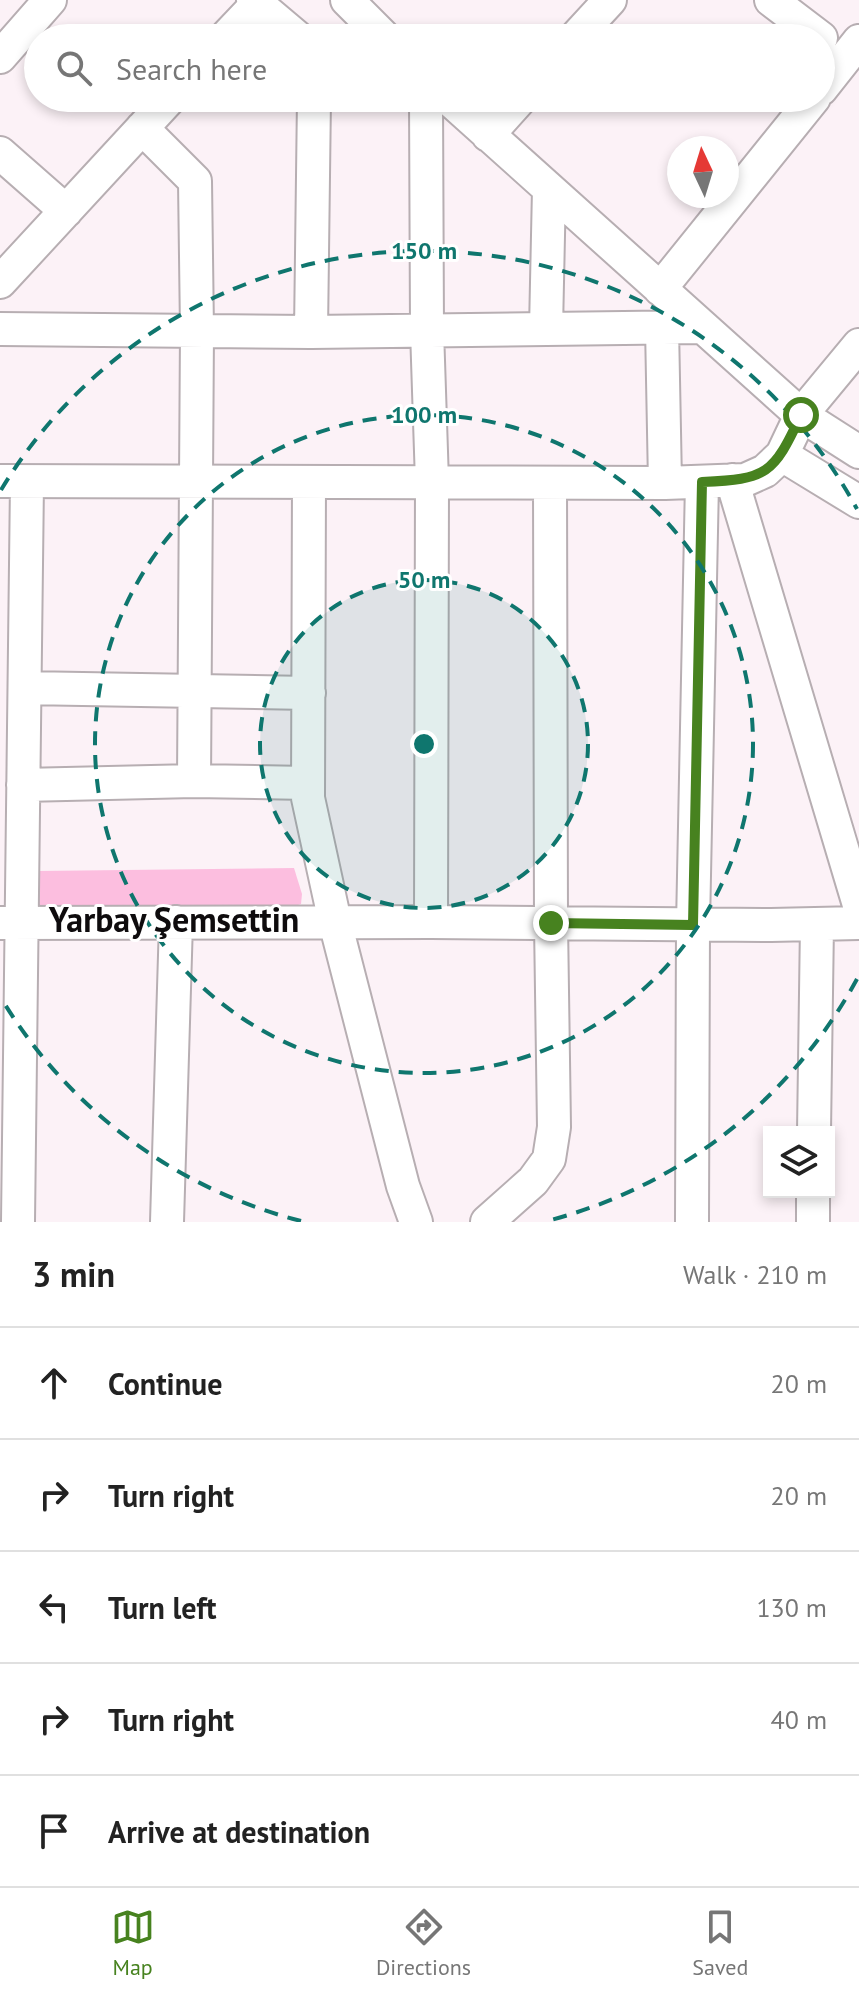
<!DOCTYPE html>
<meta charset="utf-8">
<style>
body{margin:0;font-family:"PT Sans",sans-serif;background:#f6f6f6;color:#222}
.controls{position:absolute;right:24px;bottom:24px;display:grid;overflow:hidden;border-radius:0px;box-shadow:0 4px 12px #0003}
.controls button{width:72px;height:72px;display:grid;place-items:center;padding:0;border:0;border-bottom:2px solid #e0e0e0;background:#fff;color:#222;font:40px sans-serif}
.compass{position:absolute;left:667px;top:136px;width:72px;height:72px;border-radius:50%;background:#fff;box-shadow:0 4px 12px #0003;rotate:356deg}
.stop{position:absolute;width:24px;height:24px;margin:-18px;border:6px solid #47821f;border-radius:50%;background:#fff}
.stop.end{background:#47821f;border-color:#fff;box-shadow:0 2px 8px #0008}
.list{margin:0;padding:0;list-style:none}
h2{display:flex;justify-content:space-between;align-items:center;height:104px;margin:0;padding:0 32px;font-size:34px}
h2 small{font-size:26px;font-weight:400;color:#767676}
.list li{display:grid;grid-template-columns:52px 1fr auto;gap:24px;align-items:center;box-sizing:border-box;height:112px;padding:0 32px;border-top:2px solid #e0e0e0}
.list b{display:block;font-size:30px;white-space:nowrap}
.list em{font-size:26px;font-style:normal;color:#767676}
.icon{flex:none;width:44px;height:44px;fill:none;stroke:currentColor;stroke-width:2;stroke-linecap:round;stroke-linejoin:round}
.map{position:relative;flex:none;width:859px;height:1222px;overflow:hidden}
.search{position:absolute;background:#fff;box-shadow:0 4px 12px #0003;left:24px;right:24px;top:24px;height:88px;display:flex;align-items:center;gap:20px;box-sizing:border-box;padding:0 28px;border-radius:44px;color:#767676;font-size:30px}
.sheet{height:664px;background:#fff}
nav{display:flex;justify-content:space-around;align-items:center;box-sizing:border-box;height:112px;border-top:2px solid #e0e0e0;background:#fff;font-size:22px;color:#767676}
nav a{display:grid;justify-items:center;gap:4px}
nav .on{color:#47821f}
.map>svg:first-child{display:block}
.green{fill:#fcbedf}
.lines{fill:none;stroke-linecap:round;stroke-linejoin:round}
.minor-casing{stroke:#b7aeb2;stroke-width:36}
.minor{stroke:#fff;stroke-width:32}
.route{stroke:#47821f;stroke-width:10}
.ring{fill:none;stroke:#0f766e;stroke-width:4;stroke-dasharray:14 10}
.labels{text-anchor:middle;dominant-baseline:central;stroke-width:6;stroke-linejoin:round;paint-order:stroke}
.district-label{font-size:34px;font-weight:bold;fill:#0e0b0d;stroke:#fff}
.centre{fill:#0f766e;stroke:#fff;stroke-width:4}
.ring-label{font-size:24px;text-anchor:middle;font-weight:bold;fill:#0f766e;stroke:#fff;stroke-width:6;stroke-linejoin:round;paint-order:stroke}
</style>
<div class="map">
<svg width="859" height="1222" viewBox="0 0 859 1222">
<rect width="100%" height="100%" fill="#fcf2f7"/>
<path class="green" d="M294 868 302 894 301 904 292 907 39 910 37 871Z"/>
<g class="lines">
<g class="minor-casing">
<path id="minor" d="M253 0 298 38
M347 0 385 38
M771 0 821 38
M225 38 261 0
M575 38 610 0
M0 57 50 0
M821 89 859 41
M426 98 427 330 432 482 431 922
M448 98 801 415 859 452
M142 128 195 181 197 331 194 781
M488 135 521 98
M0 153 66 211
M0 282 170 98
M660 289 814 98
M662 327 665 483
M0 329 311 332 701 327
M546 329 549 189
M311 332 314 98
M782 455 859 502
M732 480 859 905
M0 481 665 483 745 480 765 471 782 455 801 415 859 345
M309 482 308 798 335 922 403 1186 416 1222
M25 688 309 693
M23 785 194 781 308 783
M0 923 431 922 771 925 859 923
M814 1132 817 924
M18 1222 27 482
M167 1222 176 922
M487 1222 533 1181 549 1159 554 1127 551 923 550 483
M692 1222 693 925 702 482
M813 1222V1192"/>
</g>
<use href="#minor" class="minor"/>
</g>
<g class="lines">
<path class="route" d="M551 923 693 925 702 482C767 479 773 475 801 415"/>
</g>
<circle cx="424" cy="744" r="164" fill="#0f766e" fill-opacity=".12"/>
<g class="ring">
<circle cx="424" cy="744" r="164"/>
<circle cx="424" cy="744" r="329"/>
<path d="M857 979A493 493 0 0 1 547 1221M301 1221A493 493 0 0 1 1 998M1 490A493 493 0 0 1 857 509"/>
</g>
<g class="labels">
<g class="district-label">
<text x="174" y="919">Yarbay Şemsettin</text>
</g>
</g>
<circle cx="424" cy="744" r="12" class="centre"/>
<g class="ring-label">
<text x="424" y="259">150 m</text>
<text x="424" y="423">100 m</text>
<text x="424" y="588">50 m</text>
</g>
</svg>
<div class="controls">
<button><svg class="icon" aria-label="layers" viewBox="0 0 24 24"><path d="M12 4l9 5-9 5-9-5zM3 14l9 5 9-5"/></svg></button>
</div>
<svg class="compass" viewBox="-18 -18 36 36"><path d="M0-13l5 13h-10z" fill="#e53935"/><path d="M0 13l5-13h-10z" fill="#767676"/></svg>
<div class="stop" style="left:801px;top:415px"></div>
<div class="stop end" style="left:551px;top:923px"></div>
<div class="search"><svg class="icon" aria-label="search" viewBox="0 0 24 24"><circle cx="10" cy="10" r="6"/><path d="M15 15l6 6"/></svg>Search here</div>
</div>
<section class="sheet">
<h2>3 min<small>Walk · 210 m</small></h2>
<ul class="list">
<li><svg class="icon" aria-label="ahead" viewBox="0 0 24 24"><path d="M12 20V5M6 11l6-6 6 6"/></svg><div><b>Continue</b></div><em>20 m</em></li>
<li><svg class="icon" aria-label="right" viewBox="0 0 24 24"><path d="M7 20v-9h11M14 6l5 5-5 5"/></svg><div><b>Turn right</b></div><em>20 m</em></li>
<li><svg class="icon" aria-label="left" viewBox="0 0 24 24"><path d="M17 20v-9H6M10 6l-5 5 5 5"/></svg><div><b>Turn left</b></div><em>130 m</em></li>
<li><svg class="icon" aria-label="right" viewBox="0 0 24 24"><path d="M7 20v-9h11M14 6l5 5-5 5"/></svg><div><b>Turn right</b></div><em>40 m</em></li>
<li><svg class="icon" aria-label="arrive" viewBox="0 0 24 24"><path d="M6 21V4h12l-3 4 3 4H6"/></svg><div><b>Arrive at destination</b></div></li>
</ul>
</section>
<nav>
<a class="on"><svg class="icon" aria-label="map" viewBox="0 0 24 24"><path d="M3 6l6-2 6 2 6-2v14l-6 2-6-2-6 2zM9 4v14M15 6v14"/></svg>Map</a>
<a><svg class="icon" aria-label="directions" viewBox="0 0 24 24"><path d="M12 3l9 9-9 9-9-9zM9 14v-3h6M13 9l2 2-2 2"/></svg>Directions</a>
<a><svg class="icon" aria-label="saved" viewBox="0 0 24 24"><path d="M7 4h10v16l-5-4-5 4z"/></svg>Saved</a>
</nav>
